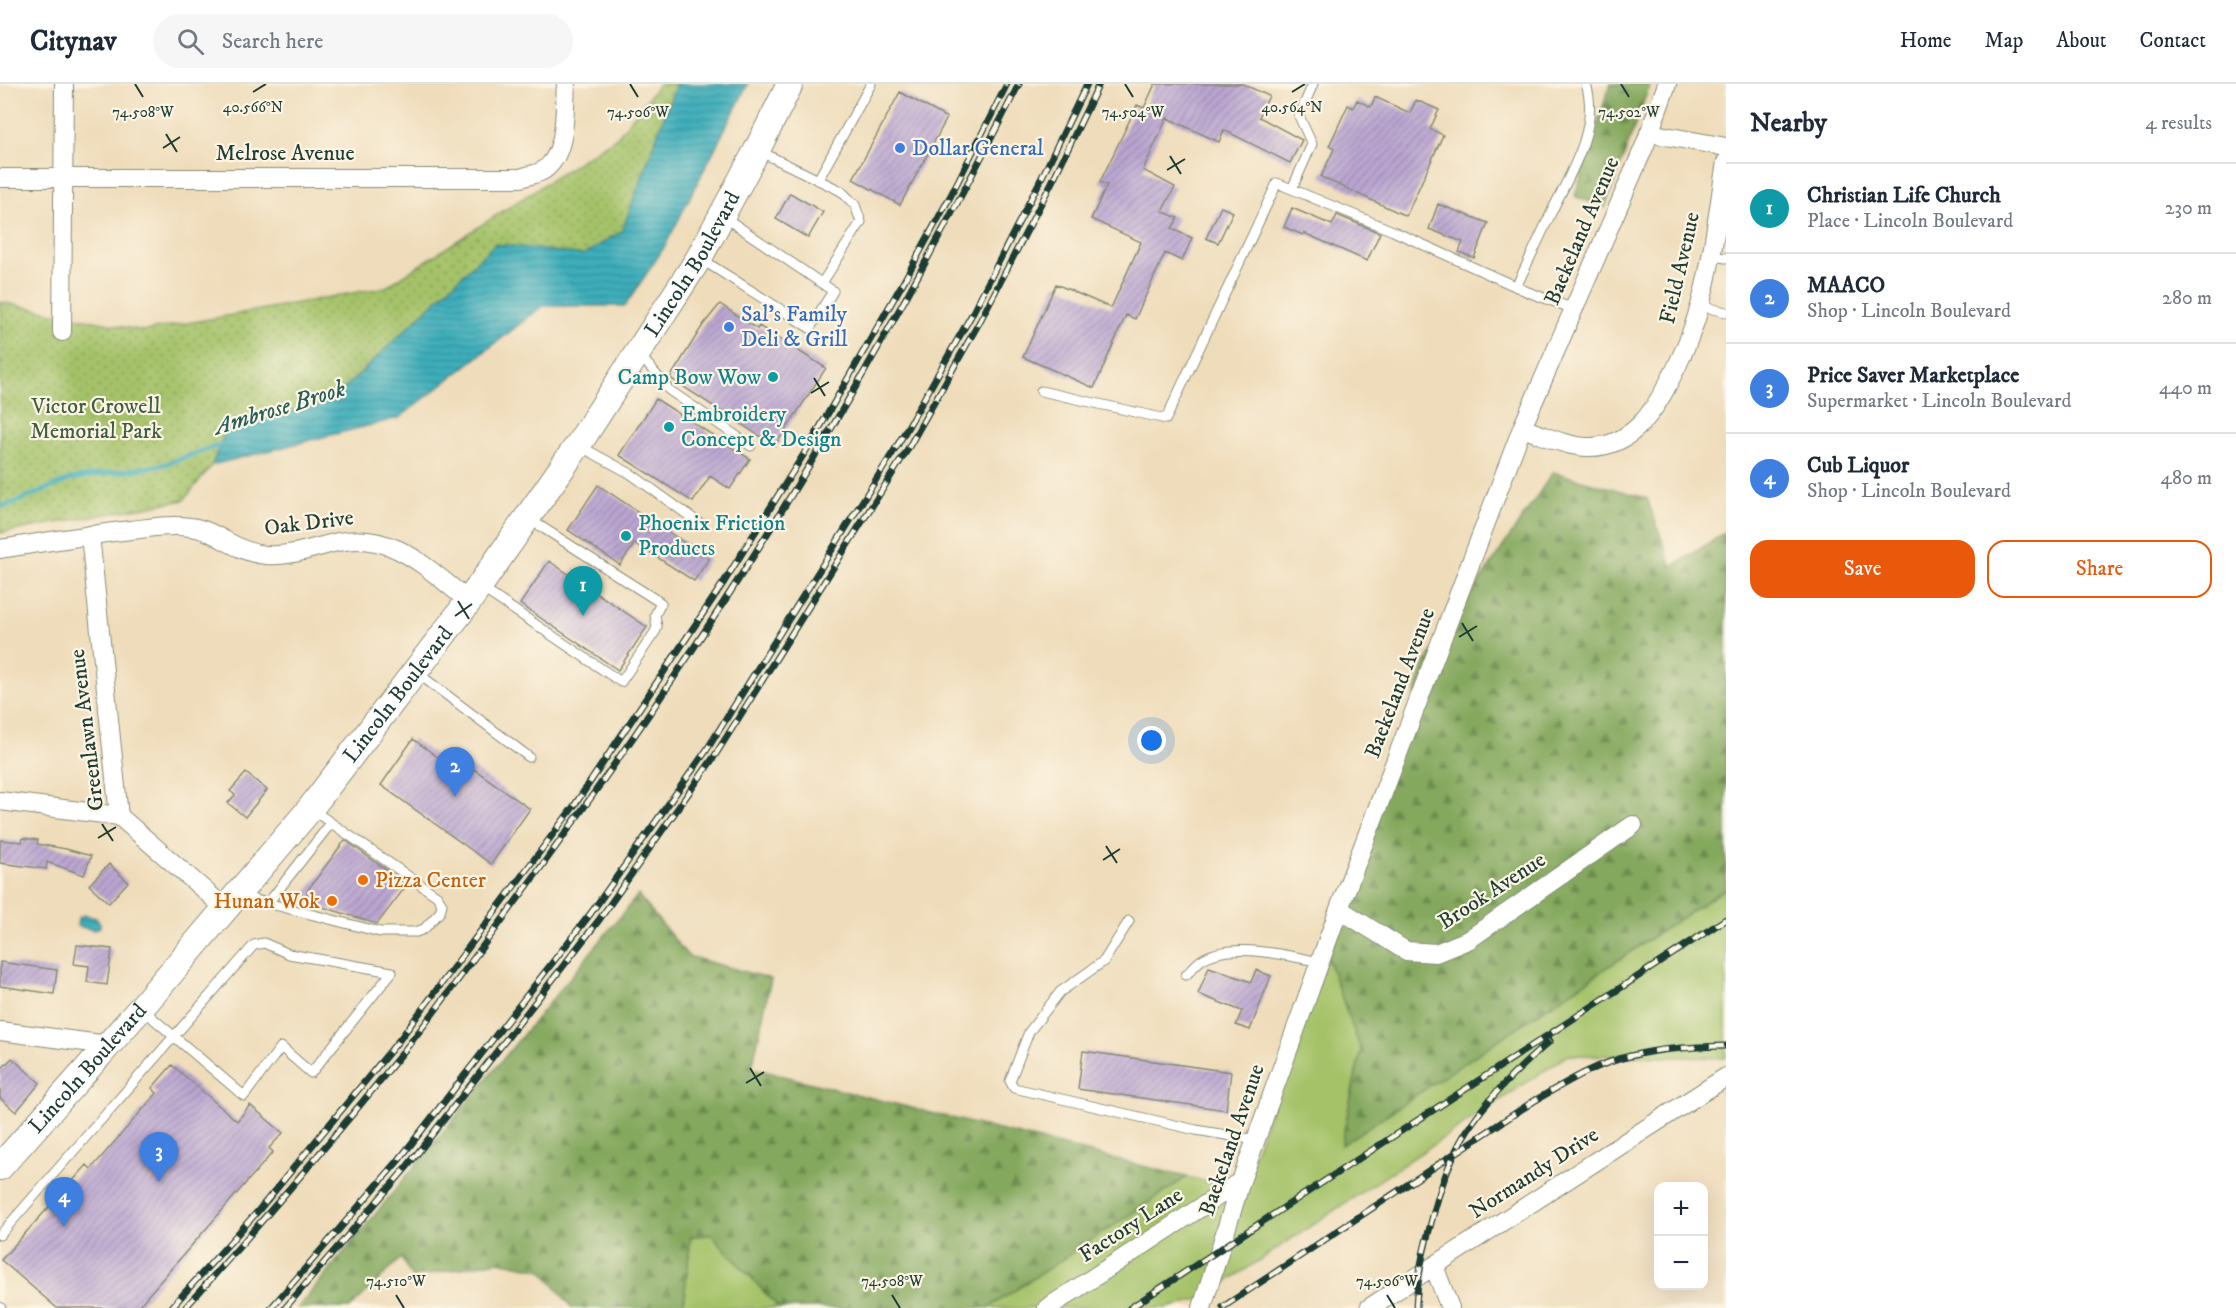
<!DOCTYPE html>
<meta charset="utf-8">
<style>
body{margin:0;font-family:"IM FELL DW Pica",serif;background:#f6f6f7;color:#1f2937}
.controls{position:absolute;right:18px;bottom:18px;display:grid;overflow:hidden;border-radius:12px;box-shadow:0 6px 24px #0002}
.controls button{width:54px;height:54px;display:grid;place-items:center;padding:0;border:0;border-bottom:2px solid #e0e1e3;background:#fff;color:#1f2937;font:30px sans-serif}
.you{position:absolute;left:1152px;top:657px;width:21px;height:21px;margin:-15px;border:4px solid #fff;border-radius:50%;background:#1a73e8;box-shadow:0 0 0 9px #1a73e833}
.badge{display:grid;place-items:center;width:39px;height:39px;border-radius:50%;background:#ea580c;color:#fff;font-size:20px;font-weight:700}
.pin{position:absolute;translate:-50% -50px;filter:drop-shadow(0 2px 3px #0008)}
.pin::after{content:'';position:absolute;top:32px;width:21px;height:18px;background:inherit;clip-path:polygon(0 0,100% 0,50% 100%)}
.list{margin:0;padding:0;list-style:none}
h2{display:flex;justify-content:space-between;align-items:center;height:78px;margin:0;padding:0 24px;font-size:26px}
h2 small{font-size:20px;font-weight:400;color:#747a83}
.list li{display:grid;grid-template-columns:39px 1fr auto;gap:18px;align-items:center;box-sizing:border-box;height:90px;padding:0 24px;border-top:2px solid #e0e1e3}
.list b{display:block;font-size:22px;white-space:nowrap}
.list p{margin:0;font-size:20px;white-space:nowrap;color:#747a83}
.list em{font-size:20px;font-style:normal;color:#747a83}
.actions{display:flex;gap:12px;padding:18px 24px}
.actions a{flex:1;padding:14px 0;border:2px solid #ea580c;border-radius:18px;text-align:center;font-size:21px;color:#ea580c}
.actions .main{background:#ea580c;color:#fff}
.icon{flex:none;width:33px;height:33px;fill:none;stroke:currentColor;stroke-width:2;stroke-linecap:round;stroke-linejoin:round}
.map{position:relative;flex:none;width:1726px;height:1224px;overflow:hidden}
header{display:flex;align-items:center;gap:36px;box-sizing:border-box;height:84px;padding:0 30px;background:#fff;border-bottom:2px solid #e0e1e3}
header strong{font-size:28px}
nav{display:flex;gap:33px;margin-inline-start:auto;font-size:21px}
.search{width:420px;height:54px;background:#f6f6f7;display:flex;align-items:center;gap:15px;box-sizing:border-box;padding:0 21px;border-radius:33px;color:#747a83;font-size:22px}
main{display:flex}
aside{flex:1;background:#fff}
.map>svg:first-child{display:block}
.grass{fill:#a5c269;stroke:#62804e;stroke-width:1.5}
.forest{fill:url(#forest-firs);stroke:#527248;stroke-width:1.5}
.park{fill:url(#park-dots);stroke:#62804e;stroke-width:1.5}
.water{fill:url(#water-rules);stroke:#2e7678;stroke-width:1.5}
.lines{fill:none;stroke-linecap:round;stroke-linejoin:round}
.stream{stroke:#3eaebb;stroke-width:5}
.building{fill:url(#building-hatch)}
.service-casing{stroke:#878c77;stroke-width:11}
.minor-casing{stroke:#878c77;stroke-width:20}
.secondary-casing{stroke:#878c77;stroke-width:28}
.service{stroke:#fff;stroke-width:9}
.minor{stroke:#fff;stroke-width:18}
.secondary{stroke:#fff;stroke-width:26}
.rail-casing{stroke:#1f3d34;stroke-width:7}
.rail{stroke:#fcf5e5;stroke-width:4.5;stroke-dasharray:14;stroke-linecap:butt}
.ticks{fill:none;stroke:#1f3d34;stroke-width:2}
.shop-dot{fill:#3f7fe0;stroke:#fcf5e5;stroke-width:2}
.culture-dot{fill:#0f9aa8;stroke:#fcf5e5;stroke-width:2}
.food-dot{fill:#e8710a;stroke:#fcf5e5;stroke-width:2}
.labels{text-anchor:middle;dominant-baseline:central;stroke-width:4.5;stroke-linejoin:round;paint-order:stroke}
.shop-label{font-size:22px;fill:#366cbe;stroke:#fcf5e5;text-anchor:start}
.street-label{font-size:22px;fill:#1f3d34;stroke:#fcf5e5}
.culture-label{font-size:22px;fill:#0d838f;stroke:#fcf5e5;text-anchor:start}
.park-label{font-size:22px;fill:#405e41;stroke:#fcf5e5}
.food-label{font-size:22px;fill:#c56008;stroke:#fcf5e5;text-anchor:start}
.water-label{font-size:24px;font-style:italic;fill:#285f5c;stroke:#fcf5e5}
.ticks-label{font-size:15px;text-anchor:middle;fill:#1f3d34;stroke:#fcf5e5;stroke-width:4.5;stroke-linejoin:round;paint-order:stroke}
</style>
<header>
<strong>Citynav</strong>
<div class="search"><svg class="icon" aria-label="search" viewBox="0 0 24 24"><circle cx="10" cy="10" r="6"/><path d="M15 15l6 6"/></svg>Search here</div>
<nav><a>Home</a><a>Map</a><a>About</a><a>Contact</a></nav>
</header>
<main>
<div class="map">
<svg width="1726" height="1224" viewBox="0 0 1726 1224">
<defs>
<pattern id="forest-firs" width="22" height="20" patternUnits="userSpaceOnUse" patternTransform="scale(1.5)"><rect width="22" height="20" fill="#84a85d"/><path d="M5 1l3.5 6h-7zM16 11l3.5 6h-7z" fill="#6b8a4e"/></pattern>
<pattern id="park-dots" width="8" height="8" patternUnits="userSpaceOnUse" patternTransform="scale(1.5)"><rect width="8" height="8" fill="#a5c269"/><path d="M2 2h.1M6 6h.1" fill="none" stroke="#869f57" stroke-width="1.8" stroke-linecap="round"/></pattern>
<pattern id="water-rules" width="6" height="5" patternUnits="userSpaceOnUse" patternTransform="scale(1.5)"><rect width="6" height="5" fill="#3eaebb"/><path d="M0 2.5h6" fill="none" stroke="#338f99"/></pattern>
<pattern id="building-hatch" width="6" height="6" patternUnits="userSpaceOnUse" patternTransform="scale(1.5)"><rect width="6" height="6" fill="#bba6d2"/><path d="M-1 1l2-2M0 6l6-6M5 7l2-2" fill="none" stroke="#9788ab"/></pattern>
</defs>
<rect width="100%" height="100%" fill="#fcf5e5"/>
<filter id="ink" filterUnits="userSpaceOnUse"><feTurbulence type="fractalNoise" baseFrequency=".0167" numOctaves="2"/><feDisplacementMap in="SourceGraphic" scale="12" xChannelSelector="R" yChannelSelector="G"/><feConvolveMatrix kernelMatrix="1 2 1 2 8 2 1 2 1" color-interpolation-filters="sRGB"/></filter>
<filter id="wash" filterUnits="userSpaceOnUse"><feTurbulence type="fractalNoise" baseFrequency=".008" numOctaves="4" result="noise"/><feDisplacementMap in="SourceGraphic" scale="24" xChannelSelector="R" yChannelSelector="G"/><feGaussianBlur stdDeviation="1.35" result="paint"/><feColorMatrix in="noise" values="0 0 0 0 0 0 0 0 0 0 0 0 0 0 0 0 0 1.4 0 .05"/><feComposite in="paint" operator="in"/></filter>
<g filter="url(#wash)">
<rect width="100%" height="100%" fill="#efdcba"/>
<path class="grass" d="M1726 804V974L1568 971 1201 1215 1167 1224H988L1187 1093 1241 1106 1327 873 1361 966 1341 1061Z
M712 1151 779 1224H683L691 1152Z"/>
<path class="forest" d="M1610 0H1650L1605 124 1575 112Z
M1553 388 1647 414 1672 483 1726 448V804L1341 1061 1361 966 1327 873 1425 579Z
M638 811 688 872 771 895 752 984 1187 1093 988 1224H779L712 1151 691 1152 683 1224H572L542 1186 498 1177 412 1194 401 1174 350 1224H298Z"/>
<path class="park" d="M659 0H676L622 147 585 171 495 160 330 318 227 343 212 381 184 416 0 449V218L144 247 386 203 617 53Z"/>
<path class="water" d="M676 0H748L665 162 625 222H543L399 334 212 381 227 343 330 318 495 160 584 171 622 147Z
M84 831 96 834 100 839V843L94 846 77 842 78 834Z"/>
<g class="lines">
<path class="stream" d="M0 422 9 421 71 395 162 381 226 359"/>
</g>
<g id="blocks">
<path class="building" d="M1155 0H1243L1269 12 1259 33 1302 56 1290 79 1224 46 1219 58 1167 34 1143 86 1175 103 1162 127 1178 134 1172 145 1192 154 1182 177 1165 169 1135 235 1126 231 1094 304 1023 273 1056 200 1111 224 1141 158 1091 135 1107 101 1100 98 1137 21 1144 24Z
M900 8 947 34 900 121 853 95Z
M1375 13 1410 29 1416 16 1439 26 1430 45 1443 51 1406 132 1321 93 1334 65 1329 62 1348 21 1353 24 1357 16 1371 23Z
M790 109 823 128 808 154 776 135Z
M1438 120 1488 139 1474 174 1459 168 1463 158 1429 145Z
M1221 123 1233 128 1218 159 1206 154Z
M1292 124 1332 141 1337 131 1380 149 1367 177 1304 149 1303 151 1284 143Z
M720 220 757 245 759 242 826 284 775 362 670 294 703 241Z
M656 315 750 375 730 405 710 392 693 418 619 371Z
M598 401 709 475 694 497 635 459 620 481 568 446Z
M549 477 647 543 618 586 520 520Z
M413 655 443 677 450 668 530 725 491 780 381 701Z
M246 689 267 706 245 733 228 719 235 711 230 707Z
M23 754 38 756 37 760 66 765 91 772 84 791 47 778 46 785 0 779V756L22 758Z
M345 756 407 801 377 840 320 822 308 812 307 807Z
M109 780 128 798 109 819 89 801Z
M77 861 112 865 107 901 87 898 89 882 74 880Z
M0 878 57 886 54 910 0 902Z
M1209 883 1251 898 1256 886 1271 892 1250 946 1236 941 1242 927 1198 910Z
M1083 967 1231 988 1226 1026 1078 1005Z
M12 974 40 999 16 1028 0 1014V986Z
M172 981 237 1037 250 1021 283 1049 269 1064 273 1068 137 1224H57L1 1176 87 1081 91 1085 157 1009 152 1004Z"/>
</g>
</g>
<g filter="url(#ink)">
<use href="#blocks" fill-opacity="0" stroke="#878c77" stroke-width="1.5"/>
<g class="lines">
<g class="service-casing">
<path id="service" d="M759 67 841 107 855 121 861 138 822 199
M818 96 871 0
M1292 105 1312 60 1299 32 1313 0
M1710 172 1726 174
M701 175 810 244 833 207 724 133
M1516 203C1528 178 1540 153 1552 127 1570 90 1600 43 1586 0
M1700 222 1726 228
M640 271 669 306 751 362
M1041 307 1166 335 1277 99 1393 147 1528 208 1574 225
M578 361 631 390 702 441
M480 503 621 598 655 548 657 543 655 531 661 519 529 435
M416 588 529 673
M240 812 380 848H416L424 845 440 828 442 820 437 812 311 725
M268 819 331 739
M1129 837 1104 877 1060 908 1029 948 1010 997 1014 1004 1196 1046 1256 1056
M1186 891C1191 886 1195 881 1200 877 1228 856 1289 872 1320 878
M0 1151 254 861 264 859 289 870 392 888 311 989 281 963 244 1012 142 925
M0 1223 1 1224"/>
</g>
<g class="minor-casing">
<path id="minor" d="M1649 49 1726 63
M0 94H521C528 91 538 90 544 86 568 69 564 26 566 0
M62 248 64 0
M1522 344C1543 351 1567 363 1588 363 1636 364 1659 319 1677 282 1686 263 1694 243 1700 222 1713 175 1718 126 1726 78
M90 451 119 732 226 825
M0 465C44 458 87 451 131 446 150 444 170 440 190 443 215 445 236 469 266 471 291 473 314 463 338 458 394 447 427 485 469 517
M0 717 119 732
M1339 825 1406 867 1436 869 1468 856 1633 741
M0 947 108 961
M1434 1182 1450 1224
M1047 1224 1241 1097
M1202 1224 1241 1097 1339 825 1522 344 1645 61 1667 0
M1369 1224 1726 993"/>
</g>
<g class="secondary-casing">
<g id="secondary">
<path id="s1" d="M0 1083 141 924 310 725 469 517 578 361 699 174 757 66 790 0"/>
</g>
</g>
<use href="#service" class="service"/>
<use href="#minor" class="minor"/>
<use href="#secondary" class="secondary"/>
<g class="rail-casing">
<path id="rail" d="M1223 1223 1534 1017C1564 1000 1595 980 1630 972 1661 964 1694 963 1726 962
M171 1224 258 1127 400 955 574 722 724 498 812 357 904 197 951 111 1007 0
M185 1224C261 1139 336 1052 407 963 438 924 467 883 497 843 612 688 723 527 822 360 892 243 957 122 1019 0
M271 1224 398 1077 591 829 706 667 897 362 971 232 1042 93 1087 0
M285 1224 406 1084 599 836 714 673 906 368 980 237 1052 98 1099 0
M1130 1224 1726 835
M1416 1224C1417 1195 1422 1171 1430 1143 1436 1119 1443 1095 1453 1073 1473 1027 1513 989 1550 957"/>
</g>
<use href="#rail" class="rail"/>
</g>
</g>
<path class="ticks" d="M135 0 143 13M630 0 638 13M1125 0 1133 13M1621 0 1629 13M253 8 266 0M1292 8 1305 0M166 50 177 68M163 64 180 53M1170 72 1181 90M1167 86 1185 75M814 294 825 312M811 309 829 298M458 517 469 535M455 532 472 520M1462 539 1473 557M1459 553 1477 542M102 740 113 757M98 754 116 743M1106 762 1117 779M1103 776 1120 765M750 984 761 1002M746 999 764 988M396 1211 404 1224M892 1211 900 1224M1387 1211 1395 1224"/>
<g class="shop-dot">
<circle cx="900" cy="64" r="6"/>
<circle cx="729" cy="243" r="6"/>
</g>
<g class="culture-dot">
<circle cx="773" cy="293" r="6"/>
<circle cx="669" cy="343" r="6"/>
<circle cx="626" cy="452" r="6"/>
</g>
<g class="food-dot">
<circle cx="363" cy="796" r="6"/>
<circle cx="332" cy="817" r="6"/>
</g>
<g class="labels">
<g class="shop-label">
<text x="912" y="64">Dollar General</text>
<text x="741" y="230">Sal's Family<tspan x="741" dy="25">Deli &amp; Grill</tspan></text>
</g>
<g class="street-label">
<text x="285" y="69">Melrose Avenue</text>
<text transform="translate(1582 147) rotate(-67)">Baekeland Avenue</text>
<text stroke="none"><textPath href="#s1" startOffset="1140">Lincoln Boulevard</textPath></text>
<text transform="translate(1680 184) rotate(-77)">Field Avenue</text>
<text transform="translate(309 439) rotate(-7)">Oak Drive</text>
<text transform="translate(1400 599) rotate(-69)">Baekeland Avenue</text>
<text stroke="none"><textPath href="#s1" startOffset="618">Lincoln Boulevard</textPath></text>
<text transform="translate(87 646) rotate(-97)">Greenlawn Avenue</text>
<text transform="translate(1492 807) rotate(-33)">Brook Avenue</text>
<text stroke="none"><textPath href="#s1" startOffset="132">Lincoln Boulevard</textPath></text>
<text transform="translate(1232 1056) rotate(-71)">Baekeland Avenue</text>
<text transform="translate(1534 1089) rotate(-33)">Normandy Drive</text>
<text transform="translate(1131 1141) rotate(-33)">Factory Lane</text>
</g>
<g class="culture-label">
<text x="761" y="293" text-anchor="end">Camp Bow Wow</text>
<text x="681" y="330">Embroidery<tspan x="681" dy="25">Concept &amp; Design</tspan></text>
<text x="638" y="439">Phoenix Friction<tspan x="638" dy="25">Products</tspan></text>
</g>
<g class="park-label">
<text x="96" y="322">Victor Crowell<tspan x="96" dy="25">Memorial Park</tspan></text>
</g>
<g class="food-label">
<text x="375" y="796">Pizza Center</text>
<text x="320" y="817" text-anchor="end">Hunan Wok</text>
</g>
<g class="water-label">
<text transform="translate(280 324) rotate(-17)">Ambrose Brook</text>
</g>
</g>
<g class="ticks-label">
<text x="253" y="28">40.566°N</text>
<text x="1292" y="28">40.564°N</text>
<text x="143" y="33">74.508°W</text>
<text x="638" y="33">74.506°W</text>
<text x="1133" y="33">74.504°W</text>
<text x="1629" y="33">74.502°W</text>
<text x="396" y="1202">74.510°W</text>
<text x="892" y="1202">74.508°W</text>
<text x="1387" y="1202">74.506°W</text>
</g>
</svg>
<div class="controls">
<button>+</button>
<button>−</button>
</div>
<div class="you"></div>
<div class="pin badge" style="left:583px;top:532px;background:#0f9aa8">1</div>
<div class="pin badge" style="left:455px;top:713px;background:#3f7fe0">2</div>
<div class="pin badge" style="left:159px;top:1098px;background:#3f7fe0">3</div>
<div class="pin badge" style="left:64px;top:1143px;background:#3f7fe0">4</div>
</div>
<aside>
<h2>Nearby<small>4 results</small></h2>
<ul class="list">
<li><span class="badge" style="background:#0f9aa8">1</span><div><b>Christian Life Church</b><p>Place · Lincoln Boulevard</p></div><em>230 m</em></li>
<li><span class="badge" style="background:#3f7fe0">2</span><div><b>MAACO</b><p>Shop · Lincoln Boulevard</p></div><em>280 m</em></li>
<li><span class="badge" style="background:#3f7fe0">3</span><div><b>Price Saver Marketplace</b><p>Supermarket · Lincoln Boulevard</p></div><em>440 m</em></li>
<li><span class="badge" style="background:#3f7fe0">4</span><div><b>Cub Liquor</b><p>Shop · Lincoln Boulevard</p></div><em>480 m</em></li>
</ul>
<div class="actions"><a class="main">Save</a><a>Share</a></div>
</aside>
</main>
